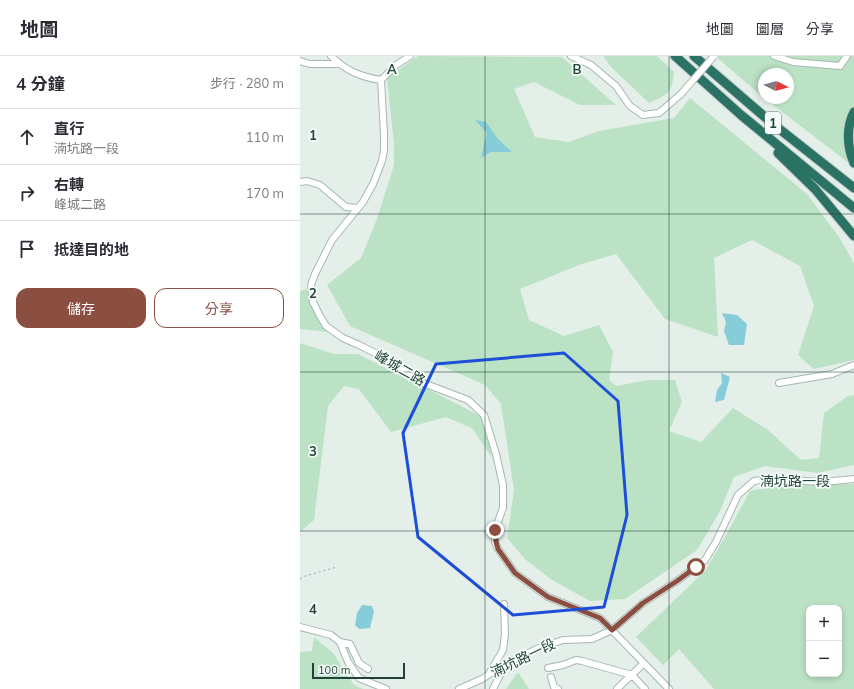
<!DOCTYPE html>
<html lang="zh-TW">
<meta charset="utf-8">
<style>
body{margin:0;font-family:Mulish,"Noto Sans TC",sans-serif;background:#f2f2f3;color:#2b2b33}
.controls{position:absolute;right:12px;bottom:12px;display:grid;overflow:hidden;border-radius:8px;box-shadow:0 2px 6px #0003}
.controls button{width:36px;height:36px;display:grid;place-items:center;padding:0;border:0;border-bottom:1px solid #e1e1e2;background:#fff;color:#2b2b33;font:20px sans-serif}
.compass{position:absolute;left:458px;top:12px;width:36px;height:36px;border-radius:50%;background:#fff;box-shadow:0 2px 6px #0003;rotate:96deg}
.scale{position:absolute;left:12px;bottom:10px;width:93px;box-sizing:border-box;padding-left:4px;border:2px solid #214339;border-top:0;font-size:11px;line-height:14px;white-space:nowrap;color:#214339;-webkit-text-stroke:3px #f5fbf8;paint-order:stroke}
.stop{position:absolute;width:12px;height:12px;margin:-9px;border:3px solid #8a4f41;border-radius:50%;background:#fff}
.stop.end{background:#8a4f41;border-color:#fff;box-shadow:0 1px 4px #0008}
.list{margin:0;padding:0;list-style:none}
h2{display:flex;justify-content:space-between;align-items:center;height:52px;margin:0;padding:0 16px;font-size:17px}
h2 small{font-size:13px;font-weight:400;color:#7c7c81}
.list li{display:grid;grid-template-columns:26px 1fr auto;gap:12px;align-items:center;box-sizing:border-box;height:56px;padding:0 16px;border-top:1px solid #e1e1e2}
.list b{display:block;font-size:15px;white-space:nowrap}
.list p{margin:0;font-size:13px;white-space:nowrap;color:#7c7c81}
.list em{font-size:13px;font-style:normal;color:#7c7c81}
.actions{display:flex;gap:8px;padding:12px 16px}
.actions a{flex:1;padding:9px 0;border:1px solid #8a4f41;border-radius:12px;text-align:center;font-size:14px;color:#8a4f41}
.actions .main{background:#8a4f41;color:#fff}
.icon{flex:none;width:22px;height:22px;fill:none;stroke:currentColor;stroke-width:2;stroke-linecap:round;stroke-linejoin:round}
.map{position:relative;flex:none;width:554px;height:633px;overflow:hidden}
header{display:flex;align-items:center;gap:24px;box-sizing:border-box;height:56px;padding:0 20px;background:#fff;border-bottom:1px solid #e1e1e2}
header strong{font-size:19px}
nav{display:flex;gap:22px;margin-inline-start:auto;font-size:14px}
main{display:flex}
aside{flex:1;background:#fff}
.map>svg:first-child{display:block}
.green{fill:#bbe2c5;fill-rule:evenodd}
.water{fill:#87ccd9}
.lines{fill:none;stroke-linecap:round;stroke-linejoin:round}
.minor-casing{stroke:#a6b8b1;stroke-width:8}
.highway-casing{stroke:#c1cac8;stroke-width:11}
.path{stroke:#81b5a5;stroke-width:1;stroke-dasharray:2 3;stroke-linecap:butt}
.minor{stroke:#fff;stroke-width:6}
.highway{stroke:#2a7263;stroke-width:9}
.minor-bridge-casing{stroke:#a6b8b1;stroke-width:8;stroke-linecap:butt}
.minor-bridge{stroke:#fff;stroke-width:6}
.route{stroke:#8a4f41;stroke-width:5}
.marked{fill:none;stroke:#1d4ed8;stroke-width:3;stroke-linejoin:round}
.grid{fill:none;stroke:#214339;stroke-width:1;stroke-opacity:0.55}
.labels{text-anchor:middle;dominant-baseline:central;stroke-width:3.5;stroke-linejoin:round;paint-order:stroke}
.shield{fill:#f5fbf8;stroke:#617a72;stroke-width:1}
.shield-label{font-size:13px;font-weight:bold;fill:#214339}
.street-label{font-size:14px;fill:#214339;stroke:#f5fbf8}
.grid-label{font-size:13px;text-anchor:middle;font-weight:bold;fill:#214339;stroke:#f5fbf8;stroke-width:3.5;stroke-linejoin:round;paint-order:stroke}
</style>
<header>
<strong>地圖</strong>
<nav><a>地圖</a><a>圖層</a><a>分享</a></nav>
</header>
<main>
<aside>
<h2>4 分鐘<small>步行 · 280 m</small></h2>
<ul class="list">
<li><svg class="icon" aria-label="ahead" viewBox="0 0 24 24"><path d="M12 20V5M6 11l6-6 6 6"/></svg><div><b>直行</b><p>湳坑路一段</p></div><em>110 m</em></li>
<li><svg class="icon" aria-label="right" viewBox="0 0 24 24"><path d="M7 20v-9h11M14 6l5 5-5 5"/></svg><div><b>右轉</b><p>峰城二路</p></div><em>170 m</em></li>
<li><svg class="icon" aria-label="arrive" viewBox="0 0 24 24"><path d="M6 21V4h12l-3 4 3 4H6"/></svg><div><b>抵達目的地</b></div></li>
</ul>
<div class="actions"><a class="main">儲存</a><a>分享</a></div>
</aside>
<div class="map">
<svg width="554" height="633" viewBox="0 0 554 633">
<rect width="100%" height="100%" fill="#e4efea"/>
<path class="green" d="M118 0 262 1 316 49H280L234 26 214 33 235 81 269 86 299 75 374 62 390 42 507 138 539 181 554 207V304L514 313 498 299 514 250 500 210 452 184 414 202 418 281 365 263 316 198 279 209 220 233 229 264 264 280 299 269 313 296 309 324 316 330 348 324H375L382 346 369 375 401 386 433 352 468 374 501 404 519 402 524 357 548 340 554 339V409L517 417 465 410 434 421 420 455 397 494 325 543 290 545 252 524 226 504 207 482 214 434 201 348 185 329 50 270 27 229 61 202 77 163 94 109V88L87 22Z
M303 0H357L374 16C372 38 368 38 349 47L312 12Z
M415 0H554V111L464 42H488V18H464V42Z
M6 233 26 276 0 273V235Z
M0 287 34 298H58L165 352 185 363 192 402 173 373 146 361 91 376 59 333 44 330 28 350 14 464 0 476Z
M554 428V633H414L379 593 363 609 336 581 405 515 426 479 450 435 475 430ZM509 552H539V618H509Z
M14 581 33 597 54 629 63 633H0V596L12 595Z
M218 616 229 633H206Z"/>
<path class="water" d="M175 64 186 66 198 83 212 96H191L181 102 187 77Z
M422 257 437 259 447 268 444 289H429L424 275 426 266Z
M421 317 430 321 424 344 415 346 417 334 422 327Z
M62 549 72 550 74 556 70 572 59 573 55 569 57 557Z"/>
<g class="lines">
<g class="minor-casing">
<path id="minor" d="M31 0C46 15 61 21 81 24L96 9 110 0
M271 0 291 9 316 30 330 50 343 59 359 57 381 38
M474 0 493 6 540 10 547 0
M0 5 10 8H39
M81 24 84 78V94L82 105 73 128 63 146 32 184 15 218 11 229 13 246 20 260 26 270 43 282 59 289 83 301 118 325 168 344 184 359 196 398 203 429V452L195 474V486L198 493 215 517 248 541 300 562 369 633
M0 126 7 125 20 129 46 151 58 152
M479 327 532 318 554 309
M0 571 31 579 40 586 48 606 59 622 86 633
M40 586 50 588 59 607 68 613
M248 612 263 609 276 604 282 605 332 619 345 633
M189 618 203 594 205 578 204 548
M251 621 254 631 258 633
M159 633 182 623 205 608 239 592 263 584 292 583 312 574 343 547 377 525 405 504 416 486 438 439 454 425 471 423 524 426 554 423
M193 633 205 609
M317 633 344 607"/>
</g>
<g class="highway-casing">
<path id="highway" d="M375 0 441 59 554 152
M394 0 473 68 554 132
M554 56C546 71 547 91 554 107
M478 97 515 133 554 180"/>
</g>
<path class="path" d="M0 523 5 520 37 511"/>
<use href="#minor" class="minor"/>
<use href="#highway" class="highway"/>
<g class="minor-bridge-casing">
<path id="minor-bridge" d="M381 38 414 0"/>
</g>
<use href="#minor-bridge" class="minor-bridge"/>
</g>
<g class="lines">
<path class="route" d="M195 474 196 486 198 493 215 517 248 541 300 562 312 574 343 547 377 525 396 511"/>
</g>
<path class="marked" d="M264 297 318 345 327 459 304 551 213 559 118 481 103 377 136 308Z"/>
<path class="grid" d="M185 0V633M369 0V633M0 158H554M0 316H554M0 475H554"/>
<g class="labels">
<rect class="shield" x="465" y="56" width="16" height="22" rx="3"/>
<g class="shield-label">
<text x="473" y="67">1</text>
</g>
<g class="street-label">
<text transform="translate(100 312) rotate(30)">峰城二路</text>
<text x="495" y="425">湳坑路一段</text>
<text transform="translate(223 602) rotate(-26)">湳坑路一段</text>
</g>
</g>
<g class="grid-label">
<text x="92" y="18">A</text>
<text x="277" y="18">B</text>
<text x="13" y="84">1</text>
<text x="13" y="242">2</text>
<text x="13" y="400">3</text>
<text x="13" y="558">4</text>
</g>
</svg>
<div class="controls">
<button>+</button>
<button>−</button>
</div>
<svg class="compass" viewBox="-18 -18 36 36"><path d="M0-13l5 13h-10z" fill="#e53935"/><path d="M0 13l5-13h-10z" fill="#7c7c81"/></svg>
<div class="scale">100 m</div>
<div class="stop" style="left:396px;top:511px"></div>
<div class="stop end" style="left:195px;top:474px"></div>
</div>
</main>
